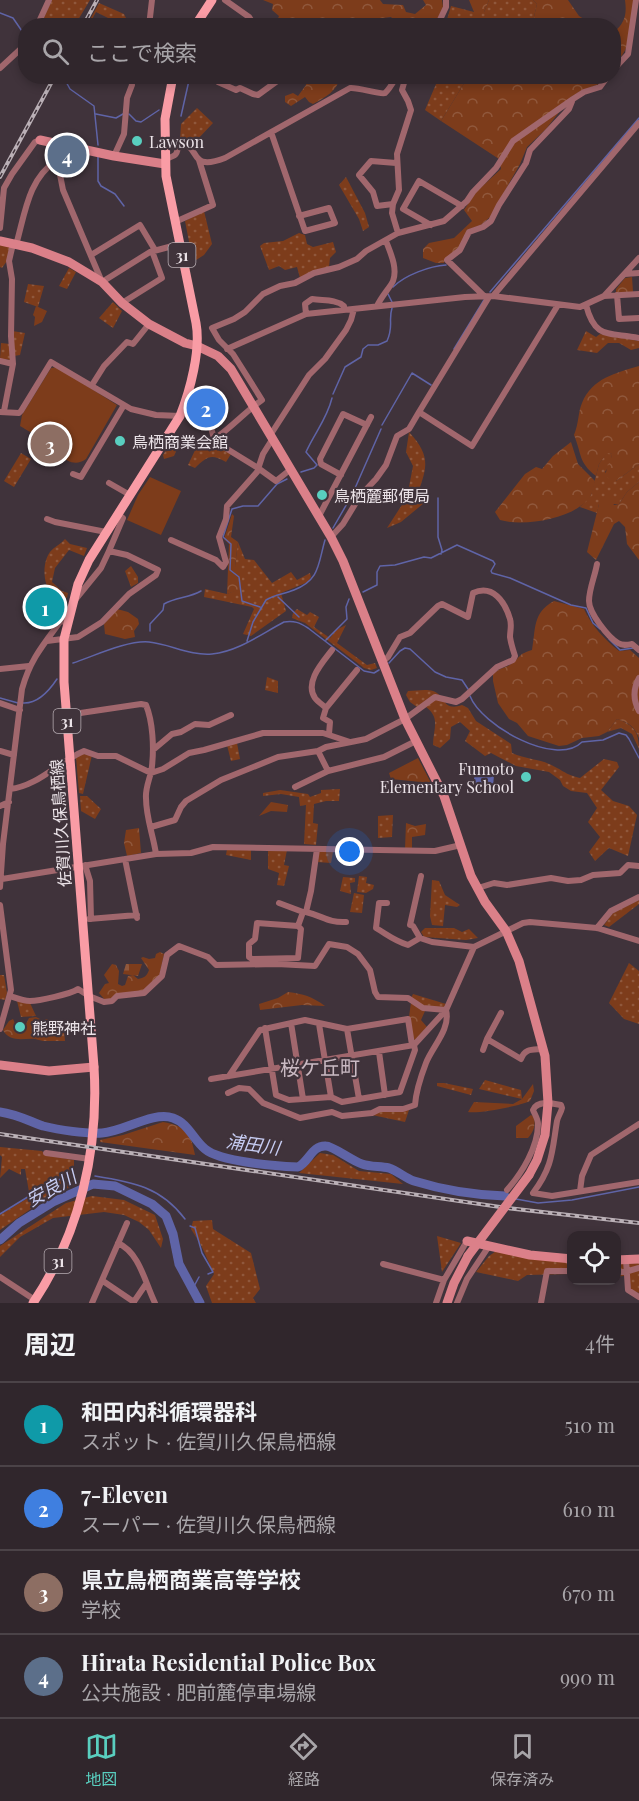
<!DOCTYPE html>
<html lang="ja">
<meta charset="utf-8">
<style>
body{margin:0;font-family:"Playfair Display","Noto Sans JP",serif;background:#382e34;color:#f1f3f6}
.controls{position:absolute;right:18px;bottom:18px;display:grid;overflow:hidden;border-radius:12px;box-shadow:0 3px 9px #0003}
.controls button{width:54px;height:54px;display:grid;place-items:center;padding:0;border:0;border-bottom:2px solid #4b4348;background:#30262c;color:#f1f3f6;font:30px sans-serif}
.you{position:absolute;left:350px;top:852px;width:21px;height:21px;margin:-15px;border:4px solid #fff;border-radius:50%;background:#1a73e8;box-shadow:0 0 0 9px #1a73e833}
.badge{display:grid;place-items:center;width:39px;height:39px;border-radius:50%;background:#59cebf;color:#fff;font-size:20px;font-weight:700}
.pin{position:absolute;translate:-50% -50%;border:3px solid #fff;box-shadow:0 2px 6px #0006}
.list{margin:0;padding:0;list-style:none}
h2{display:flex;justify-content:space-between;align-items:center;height:78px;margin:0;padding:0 24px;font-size:26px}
h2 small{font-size:20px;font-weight:400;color:#a8a5a9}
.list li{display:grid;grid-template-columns:39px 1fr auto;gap:18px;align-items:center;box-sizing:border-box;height:84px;padding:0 24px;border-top:2px solid #4b4348}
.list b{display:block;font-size:22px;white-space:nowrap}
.list p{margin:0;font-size:20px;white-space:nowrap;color:#a8a5a9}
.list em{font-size:20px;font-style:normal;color:#a8a5a9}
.icon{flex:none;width:33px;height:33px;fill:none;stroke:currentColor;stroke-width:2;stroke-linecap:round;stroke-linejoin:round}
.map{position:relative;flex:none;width:639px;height:1303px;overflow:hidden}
.search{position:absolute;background:#30262c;box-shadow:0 3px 9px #0003;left:18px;right:18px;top:18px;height:66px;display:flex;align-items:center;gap:15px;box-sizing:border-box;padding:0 21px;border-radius:24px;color:#a8a5a9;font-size:22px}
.sheet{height:414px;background:#30262c}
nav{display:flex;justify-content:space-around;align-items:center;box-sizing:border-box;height:84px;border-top:2px solid #4b4348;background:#30262c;font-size:16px;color:#a8a5a9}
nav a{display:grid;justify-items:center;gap:3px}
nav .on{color:#59cebf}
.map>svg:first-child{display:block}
.grass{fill:url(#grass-dots)}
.forest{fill:url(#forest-crowns)}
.cemetery{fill:url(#cemetery-stones)}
.pitch{fill:#7d3c1b}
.water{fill:#5f64a7}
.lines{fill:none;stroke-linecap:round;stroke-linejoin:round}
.stream{stroke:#5f64a7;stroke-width:1.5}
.river{stroke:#5f64a7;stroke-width:9}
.street{stroke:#a1676d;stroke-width:6}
.secondary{stroke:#db8089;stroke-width:9}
.primary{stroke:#f99ca5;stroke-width:9}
.rail-casing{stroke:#bab0b6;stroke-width:4}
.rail{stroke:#40333b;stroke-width:1.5;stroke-dasharray:4.5;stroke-linecap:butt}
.secondary-bridge{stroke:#db8089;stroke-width:9}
.poi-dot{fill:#59cebf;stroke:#40333b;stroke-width:2}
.labels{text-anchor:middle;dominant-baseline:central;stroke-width:4.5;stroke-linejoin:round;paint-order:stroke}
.shield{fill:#40333b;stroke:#b8aeb4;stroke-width:1.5}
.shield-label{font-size:15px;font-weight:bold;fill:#ebe3e8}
.poi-label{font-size:16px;fill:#ebe3e8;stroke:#40333b;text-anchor:start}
.street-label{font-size:16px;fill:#ebe3e8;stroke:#40333b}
.water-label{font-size:18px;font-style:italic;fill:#c7cdf3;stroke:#40333b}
.quarter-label{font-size:20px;fill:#cabac3;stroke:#40333b}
</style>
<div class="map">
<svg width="639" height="1303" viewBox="0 0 639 1303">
<defs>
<pattern id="grass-dots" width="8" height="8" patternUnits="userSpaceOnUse" patternTransform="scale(1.5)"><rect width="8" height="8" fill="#7d3c1b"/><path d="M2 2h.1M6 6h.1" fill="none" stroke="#90583c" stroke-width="1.8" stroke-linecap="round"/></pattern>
<pattern id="forest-crowns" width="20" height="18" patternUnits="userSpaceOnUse" patternTransform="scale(1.5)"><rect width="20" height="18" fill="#7d3c1b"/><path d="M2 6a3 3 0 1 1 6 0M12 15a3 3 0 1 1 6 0" fill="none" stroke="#90583c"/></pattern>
<pattern id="cemetery-stones" width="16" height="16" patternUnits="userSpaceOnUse" patternTransform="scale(1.5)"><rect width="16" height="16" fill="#7d3c1b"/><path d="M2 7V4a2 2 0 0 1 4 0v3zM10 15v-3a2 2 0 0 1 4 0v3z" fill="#90583c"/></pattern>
</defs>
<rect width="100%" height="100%" fill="#40333b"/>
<path class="grass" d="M52 0H90L75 25 40 26Z
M489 0H533L537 4 532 25 445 26 451 6 474 12H484Z
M99 3 124 14 126 18 122 25 96 12 89 25H87Z
M439 77H468L441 121 425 110Z
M197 108 213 123 196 141 180 140 181 124Z
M346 177 365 213 369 227 363 231 359 219 339 185Z
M204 211 212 244 204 255 193 262 185 221Z
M299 233 305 235 307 244 313 247 333 242 336 252 330 258 329 267 300 278 297 267 285 270 279 266 269 270 260 246 264 243 283 241Z
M0 244 10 247 9 258 2 268 0 267Z
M69 268 76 272 67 289 59 286Z
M28 284 44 286 38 307 24 302Z
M113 302 122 311 113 328 99 318Z
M12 331 25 333 20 355 14 356Z
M586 331 596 337 600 334 639 341V348L631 350 619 343H608L597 353 577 350Z
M1 343 10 344 12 360 0 359Z
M409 432C433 458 426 469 416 499L420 501 425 499 424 503 401 522 387 528 407 497 413 466 406 452Z
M210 438H213L218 445 231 454 226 462C210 453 207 457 195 468L188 465 198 444H204Z
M170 444H177L178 447 174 456 164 459 163 455Z
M607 452 612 454 611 463 605 472 616 481 639 464V482L627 492 619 504H599L597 513 580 507 591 495 599 464Z
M21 453 31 459 14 487 4 481Z
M65 539 70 544 87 548 84 556 69 550 55 568 52 582 62 591 68 593 67 598 51 594C43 583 42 563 50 552 54 547 61 544 65 539Z
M238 542 245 559 254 560 272 583 291 572 297 580 310 573 311 577 308 582 281 593 286 611 251 636 243 634 254 609 252 607 204 597 205 589 227 594 242 588 235 566Z
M131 566 138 577V583L131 587 125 571Z
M297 609 307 615 310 612 319 617 314 627 330 638 336 630 346 625 337 643 367 665 375 663 377 668 371 670 364 668 305 623 292 618 293 613Z
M267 677 278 681V693L265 690Z
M408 691C415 691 426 689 433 691 446 695 442 712 462 705L468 708 476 721 511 744 512 753C525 759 539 759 549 764 563 770 564 774 580 778L604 759 617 762 619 767 601 790 613 801 629 806 637 815 628 856 609 848 595 861 589 852 600 837 588 822 597 808 587 793 571 791 563 786 560 780 549 772 516 766 491 753 485 756 465 741 470 731 460 722 451 727 450 739 440 748 433 745C433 728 442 717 423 705L417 707 410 702 406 695Z
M617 719C633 724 639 732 639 749L632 734 621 728 607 732Z
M237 743 240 759 231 761 227 745Z
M83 754 92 755 83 794 79 793 76 757Z
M340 789 339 801H326L314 804 313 823 318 824 316 845 304 844 306 805 300 806 299 797 281 794 263 796V793L280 790 308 794 310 797 321 793V790Z
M80 796H87L101 809 95 819 81 811Z
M393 815 392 837 378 838V816Z
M227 849H251V860L226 855Z
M268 849 287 850 284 865 289 866 284 886 277 885 279 873 268 869Z
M319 851 333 852 331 863 317 862Z
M359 876 367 877 366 883 374 885 373 889 366 893 357 892Z
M343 877 355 878V882L350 883 351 894 340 891Z
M432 880 439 881 445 895 460 905 457 907 445 905 443 926 432 925 430 916Z
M354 893 364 895 362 913 350 912Z
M639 900V904L609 927 604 925 613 913Z
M425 928H454L462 932 469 929 478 938 466 940 424 937 421 932Z
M629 963 639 971V1024L624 1019 609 1003Z
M0 975H4L7 993 5 1000 0 999Z
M413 994 446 1004 443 1008 422 1006 411 998Z
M17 1001 30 1003 36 1016 21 1017Z
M45 1019 63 1021 65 1041H43L35 1039 44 1029Z
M485 1080 521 1090 522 1099 479 1089Z
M437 1083H444L473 1089 471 1095 437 1086Z
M409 1110 405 1122 372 1115 378 1112Z
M0 1147 42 1151 45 1155 74 1160V1173L63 1174 29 1192 25 1169H21V1175L9 1169 0 1178 2 1157 0 1155Z
M320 1153 333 1155 359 1171 391 1174 403 1184 299 1173Z
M66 1177 76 1184 44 1200 0 1230V1215L43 1189Z
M92 1196 124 1200 155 1215 163 1239 161 1248 149 1230 139 1222 124 1215 104 1212 53 1218 20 1237 0 1257V1246L66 1203Z
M212 1220 213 1229 251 1253 260 1289 253 1298 256 1303H212L206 1286 214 1274 201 1245 191 1229 193 1221Z
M437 1236 461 1243 442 1272Z
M496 1251 571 1263V1274L527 1275 518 1281 476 1272 489 1256Z
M639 1263V1293L631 1290 629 1275 617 1277 616 1264Z"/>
<path class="forest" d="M263 0H380L383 4 403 5 406 12 415 14 426 5 423 0H442L443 7 435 25H399L391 17 360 21 354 25 265 26 267 19 276 23 279 16 272 10 273 4Z
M469 0H489L484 12H474Z
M533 0H568L579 16 594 25H532L537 4Z
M625 0H634C631 26 633 47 614 65V32C625 23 627 14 625 0Z
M306 77V76L340 77C337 91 326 97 313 104L309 102 305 97 291 106 285 102V96L293 93 298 96 306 85Z
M468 77H604L599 84 579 92 571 97 546 129 527 147 520 164 490 217 481 225 467 230 458 249 445 259 444 263H436L423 258V249L429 243 454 238 472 221 464 210 476 192 501 169 499 159 441 121Z
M632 277 633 292 616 293V289L625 278Z
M36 306 47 311 42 322 34 326 35 317 33 315Z
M639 366V464L616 481H611L606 476C605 469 611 462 612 454L607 453 599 464 596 476C578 462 582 454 574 435 579 423 578 412 582 403 592 378 616 373 639 366Z
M571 442 578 464 595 481C594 485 593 491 591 495 577 519 524 527 500 520L495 512 525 474 536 467 542 469 553 456Z
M639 482V560L627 544 625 527 619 521 614 524 596 560 587 552 599 504 608 494 614 505 619 504 627 492Z
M232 514 234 516 231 537 238 542 235 566 242 573V589L227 594 229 544 224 539Z
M554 601 584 609C591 625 605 640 619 651L630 650 639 658V738C634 726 629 723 617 719L607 732 599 736 582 738 567 745 559 746 528 736 517 723 509 719 498 703 493 681V674C499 668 505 668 511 664 521 657 518 654 532 650 536 629 532 613 554 601Z
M117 609 128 612 138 619 139 624 134 631 135 637 125 639 105 634 104 624Z
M418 758 431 783 391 779 389 773Z
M271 802 288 805 287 812 271 811 259 816Z
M406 823 415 826 426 824 425 835 412 837V849H405Z
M139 828 141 853 127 856 124 843 126 830Z
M160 952 164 954 159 978 140 993 105 1000 99 993 105 984 109 983 104 975 112 964 116 965 119 971 118 984 122 986 125 985 128 976 133 975 138 979C144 978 147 976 149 970L141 958 143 957 149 959 155 958 156 954Z
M288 992C304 994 311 996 325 1006L302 1005 260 1010 259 1004 278 998Z
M411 1002 425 1011 421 1020 427 1027 415 1040 412 1038 409 1017Z
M36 1017 44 1021V1029L35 1039C23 1038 10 1043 3 1030L9 1021 13 1019 18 1030 24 1028 29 1018Z
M533 1084 534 1091 530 1101C520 1106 478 1114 468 1112L474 1102 513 1104 522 1099Z
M531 1115 534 1117C536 1126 533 1132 528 1138H516V1126Z
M163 1122C186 1126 191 1133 195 1155L100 1142V1140L123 1135Z"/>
<path class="cemetery" d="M126 964H142L138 976 123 974Z"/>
<path class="pitch" d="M57 367 117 405 86 459C70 471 57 451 45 442 37 435 28 431 20 426L22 415 51 368Z
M150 477 181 491 161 535 127 520 138 495Z"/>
<path class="water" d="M475 773 494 775 493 787 473 785Z"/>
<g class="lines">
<path class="stream" d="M0 13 13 18 26 37
M60 78 65 80 70 89 94 106 98 145
M96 114 116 118 123 114
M129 114 136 121 141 122 159 110
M181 116 190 76
M98 157V181L101 186 115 194 124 206
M393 287C405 275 430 266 446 265
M490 292 639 118
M388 294 392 302
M454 349 484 300
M333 394 345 367 361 357 363 349 368 345H378L387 341C394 326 388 321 392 308
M382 425 412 373 431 385
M301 472 314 468 317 465 306 452C315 432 327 419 332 398
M438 498V537L442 550 441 554
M333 528 352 495 381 429
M363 592 377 585V572L380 566 395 565 424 557 431 558 457 545 493 561 495 564 491 571 492 573 510 578 571 605 586 608 593 623 600 629
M278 597 299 617
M260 607 242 601 239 577 230 570 231 544 223 537 232 509 243 506H258L277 484 287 479
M150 631V624L163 610 164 604C176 597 189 598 201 591
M609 639 620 650 633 648
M326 640 347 619 346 607 349 599
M247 641 253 622 266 600C274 595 284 594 294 590 320 580 318 564 325 540
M73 663C94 656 128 640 149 642 170 644 190 656 212 654 239 651 261 634 284 622 294 620 300 623 308 628L364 671 374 673 379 670
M389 663 400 651 405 648 410 649 435 672 446 677 462 680 468 689
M470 696C481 725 556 768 582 742L603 740 619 733 626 735 629 739 639 758
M0 698 18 703
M23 703C38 704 49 691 57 679
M95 1176C133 1182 161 1187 185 1219
M516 1199 538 1203 572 1200 639 1187
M0 1214 44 1187 65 1177
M190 1226 195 1228 202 1253 213 1272 208 1274
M192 1290 199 1277"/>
<path class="river" d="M0 1112C16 1114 29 1121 43 1126 59 1130 86 1134 102 1133 123 1132 153 1111 173 1118 188 1123 193 1139 205 1149 220 1162 277 1166 298 1167 309 1162 312 1145 326 1146 333 1146 352 1161 362 1164 371 1167 380 1166 389 1168 398 1171 405 1178 414 1181 443 1190 474 1195 505 1196
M0 1240 19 1223 53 1202 93 1184 115 1186 152 1204 166 1216 173 1234 179 1264 200 1303"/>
<path class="street" d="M225 0 249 17 255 26
M37 26 49 0
M149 26 152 0
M437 26 446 7V0
M0 68 26 44
M614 69 628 54 636 0
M218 82 236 90 240 88 253 94 258 95 284 76
M271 132 305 231 335 223 329 208 299 216
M54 144 63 190 102 282 150 252 180 244
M114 156 124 134 127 98 132 85 131 76
M165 159C176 156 178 155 178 143 203 144 186 173 225 158L350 88C358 87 381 95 385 93 389 90 394 81 397 76
M393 204 377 206 373 192 359 175 371 161 396 163
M175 222 213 205 199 160
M431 225 403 209 419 181 462 206
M0 228 4 188 12 174 35 142 40 140
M398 233 392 213 393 204 399 190 397 154 411 110 408 101 402 90 406 76
M16 245C25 214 28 179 56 161
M91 255 140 225 155 250
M625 274 639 273
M617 295 619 319 639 318
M484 296 447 260 460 250 469 232 483 227 491 221 499 205 526 163 530 150 569 109 573 99 584 92 600 87 608 76
M493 296 639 123
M604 296 639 258
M489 297 419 412 472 446 558 305
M122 303 162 278 152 251
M586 305C595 340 609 332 639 338
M377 306C381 297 391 286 393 281 398 268 390 252 386 241
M306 314 305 304 312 299C323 301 335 299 344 306V310
M227 349 306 314 465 297 493 296 580 307 604 296 639 294
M0 361 13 364
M92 385 104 366 127 342 133 344 149 324
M185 404 209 420 213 435 217 437C233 426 246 411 262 400L233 354 219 340 212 328 234 319 245 312 263 294 280 286 295 283 314 273 339 267 357 259 366 251 398 233 444 221 467 201 473 192 496 168 513 141 573 99
M4 411 13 364 11 336 12 279 9 261 13 244
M0 412 19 413 21 411 51 362 131 409 156 415 180 416
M271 434 309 375 325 359 346 330 351 320 354 309
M217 437 219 444 258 468 276 481 291 469
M73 474 81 477 124 405
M341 475 321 464 320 459 343 414 367 425
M109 483 130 495
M319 516 371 417
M47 519 55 522 106 532
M331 537 343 524 360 496 376 479 386 465 397 436 409 429 419 412
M171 540 216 560 223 567 226 562 219 537 226 519 227 506 257 472 263 454 273 438
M109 551 123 518 118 514
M597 564C595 576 589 589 589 601 589 613 608 637 618 643 623 646 627 645 632 644L639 650
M47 641 78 637 102 622 129 594 156 575 158 570 127 555 109 551 101 568 75 600
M0 669 29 666
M639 678C633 689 633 700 639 711
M0 703 20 710
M326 708C323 705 318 702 315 698 304 682 323 662 332 650
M67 715 141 704 146 705C153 722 154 748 152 766 151 777 145 787 146 798 146 818 153 834 156 854
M329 734 330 722 323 718 326 708 357 670
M153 750 172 734 181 732 195 724 209 725 231 715
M0 751 14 755
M318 751 328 771
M295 787 328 771 384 757 416 741
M10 789C38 786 58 762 84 751L98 756H116L151 773 163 769 189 753 204 750 263 733H323L350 742
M0 806 9 802
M151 827 175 820 181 807 186 801 221 780 278 757 318 751 326 747 366 739 405 719 435 697 456 702 462 699 497 667 513 660 515 656C513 650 511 644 510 637 510 631 512 625 510 619 505 602 493 584 473 593L468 617 442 604 438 606 410 633 400 637 388 657 382 662
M125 859 137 918
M85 865 90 881 91 919
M421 876 410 925 413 926 420 938 432 942 474 947
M2 879 156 854 191 853 213 847 435 851 461 845
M0 887 3 844 22 689C30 660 43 645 60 622L69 620
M478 888 494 883 507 885 551 878 568 881 581 880 593 875 620 873 628 865 639 866
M279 903 303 912
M387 903H379L376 928C388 935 393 940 408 945L420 938
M0 905 11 990 0 1029
M306 912C323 916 328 923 346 922
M89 919 137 915
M298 926 257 923 255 939 249 944V957L252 959 298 958 301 929 298 926 303 912H306L311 891 317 849
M597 928 611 911 639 897
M10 996C16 998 23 1001 30 1001 39 1001 71 994 78 989L89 996 104 1002 112 1001 117 996 144 993 162 976 167 955 179 946 208 957 216 965 277 964 315 966 329 944 347 947 358 954 370 970 375 992 378 997 408 998 423 1008 446 1010C451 1029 432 1047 426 1063 421 1076 416 1091 415 1105L403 1109H380L372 1113 342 1116 332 1112 300 1118 263 1103 249 1089 239 1088 228 1093
M291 1023 303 1099
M319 1024 331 1097 342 1102 400 1092 415 1050 414 1045
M265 1028 276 1095 289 1100 331 1097
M347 1029 359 1099
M487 1039 521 1059C525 1048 532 1050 543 1049
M483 1050 487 1039 501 1013
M379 1052 385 1095
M229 1076 260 1030 305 1020 347 1029 408 1019 412 1045
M211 1079 414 1045 446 1010 474 947 523 923 530 922 597 928 639 941
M46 1153 90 1159
M507 1190C522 1173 538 1147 538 1124 538 1119 535 1115 533 1110 537 1100 552 1103 561 1105L562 1108C561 1113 558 1116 557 1121 552 1151 553 1167 533 1193L552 1196 639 1182
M580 1191 582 1176 591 1155 639 1124
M118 1243C140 1253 145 1283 155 1303
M626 1260 628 1290 639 1297
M383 1264 444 1280
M616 1272H625L639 1268
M0 1277 35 1300
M103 1281 134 1302
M92 1303 127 1223
M133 1303 146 1284
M436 1303 444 1280 467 1241
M457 1303 467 1279 489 1246
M541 1303 547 1271H572"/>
<path class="secondary" d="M40 140 114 156 165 164
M0 241 32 248 69 262 102 282 122 303 149 324 185 343 197 346 218 356 231 369 331 537 343 561 405 719 444 796 471 876 485 902 506 931 519 961 545 1056 548 1103 545 1135 537 1160 529 1175
M0 1065 49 1071 94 1067
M467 1241 530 1255 572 1259
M616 1260 639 1259
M447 1303 454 1283 468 1256"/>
<path class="primary" d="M195 26 212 0
M33 1303C80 1233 99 1150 94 1067L64 682V639L78 584 89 560 180 416C190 391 201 350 196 323L166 176 165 119 173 76"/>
<g class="rail-casing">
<path id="rail" d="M83 26 97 0
M0 177 55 76
M0 1134 507 1208 639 1223"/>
</g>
<use href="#rail" class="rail"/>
<path class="secondary-bridge" d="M468 1256 529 1175"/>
</g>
<g class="poi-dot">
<circle cx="137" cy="141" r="6"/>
<circle cx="120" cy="441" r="6"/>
<circle cx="322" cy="495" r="6"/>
<circle cx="526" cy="777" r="6"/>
<circle cx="20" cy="1027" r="6"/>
</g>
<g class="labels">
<g class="shield">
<rect x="168.5" y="243" width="27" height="24" rx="4.5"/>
<rect x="53.5" y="709" width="27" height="24" rx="4.5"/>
<rect x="44.5" y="1249" width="27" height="24" rx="4.5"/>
</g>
<g class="shield-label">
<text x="182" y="255">31</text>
<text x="67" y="721">31</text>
<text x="58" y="1261">31</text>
</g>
<g class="poi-label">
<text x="149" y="141">Lawson</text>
<text x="132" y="441">鳥栖商業会館</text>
<text x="334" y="495">鳥栖麓郵便局</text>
<text x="514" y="768" text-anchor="end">Fumoto<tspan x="514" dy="18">Elementary School</tspan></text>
<text x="32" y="1027">熊野神社</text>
</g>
<g class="street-label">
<text transform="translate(60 823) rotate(-94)">佐賀川久保鳥栖線</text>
</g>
<g class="water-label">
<text transform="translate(253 1144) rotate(8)">浦田川</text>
<text transform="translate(51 1188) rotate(-29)">安良川</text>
</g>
<g class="quarter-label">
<text x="320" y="1066">桜ケ丘町</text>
</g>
</g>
</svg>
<div class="controls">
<button><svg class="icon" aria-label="locate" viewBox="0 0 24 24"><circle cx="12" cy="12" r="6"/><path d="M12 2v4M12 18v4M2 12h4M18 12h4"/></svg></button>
</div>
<div class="you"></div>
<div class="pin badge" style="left:45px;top:607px;background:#0f9aa8">1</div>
<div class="pin badge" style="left:206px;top:408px;background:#3f7fe0">2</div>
<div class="pin badge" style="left:50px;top:444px;background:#8d6e63">3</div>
<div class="pin badge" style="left:67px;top:155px;background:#5c6f8a">4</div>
<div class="search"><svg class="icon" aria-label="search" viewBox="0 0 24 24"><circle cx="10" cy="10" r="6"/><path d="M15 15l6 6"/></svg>ここで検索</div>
</div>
<section class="sheet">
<h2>周辺<small>4件</small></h2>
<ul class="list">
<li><span class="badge" style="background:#0f9aa8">1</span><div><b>和田内科循環器科</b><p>スポット · 佐賀川久保鳥栖線</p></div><em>510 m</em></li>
<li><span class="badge" style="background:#3f7fe0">2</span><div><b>7-Eleven</b><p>スーパー · 佐賀川久保鳥栖線</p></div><em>610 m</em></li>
<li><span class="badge" style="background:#8d6e63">3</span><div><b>県立鳥栖商業高等学校</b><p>学校</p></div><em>670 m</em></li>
<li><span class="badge" style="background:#5c6f8a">4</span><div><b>Hirata Residential Police Box</b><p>公共施設 · 肥前麓停車場線</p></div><em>990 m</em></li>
</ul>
</section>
<nav>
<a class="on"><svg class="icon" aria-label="map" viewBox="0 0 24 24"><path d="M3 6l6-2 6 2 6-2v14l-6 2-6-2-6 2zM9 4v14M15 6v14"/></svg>地図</a>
<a><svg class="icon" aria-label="directions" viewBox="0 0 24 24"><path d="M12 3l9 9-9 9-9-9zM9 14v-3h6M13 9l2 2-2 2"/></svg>経路</a>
<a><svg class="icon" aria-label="saved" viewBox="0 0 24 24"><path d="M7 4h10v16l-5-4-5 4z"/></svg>保存済み</a>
</nav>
